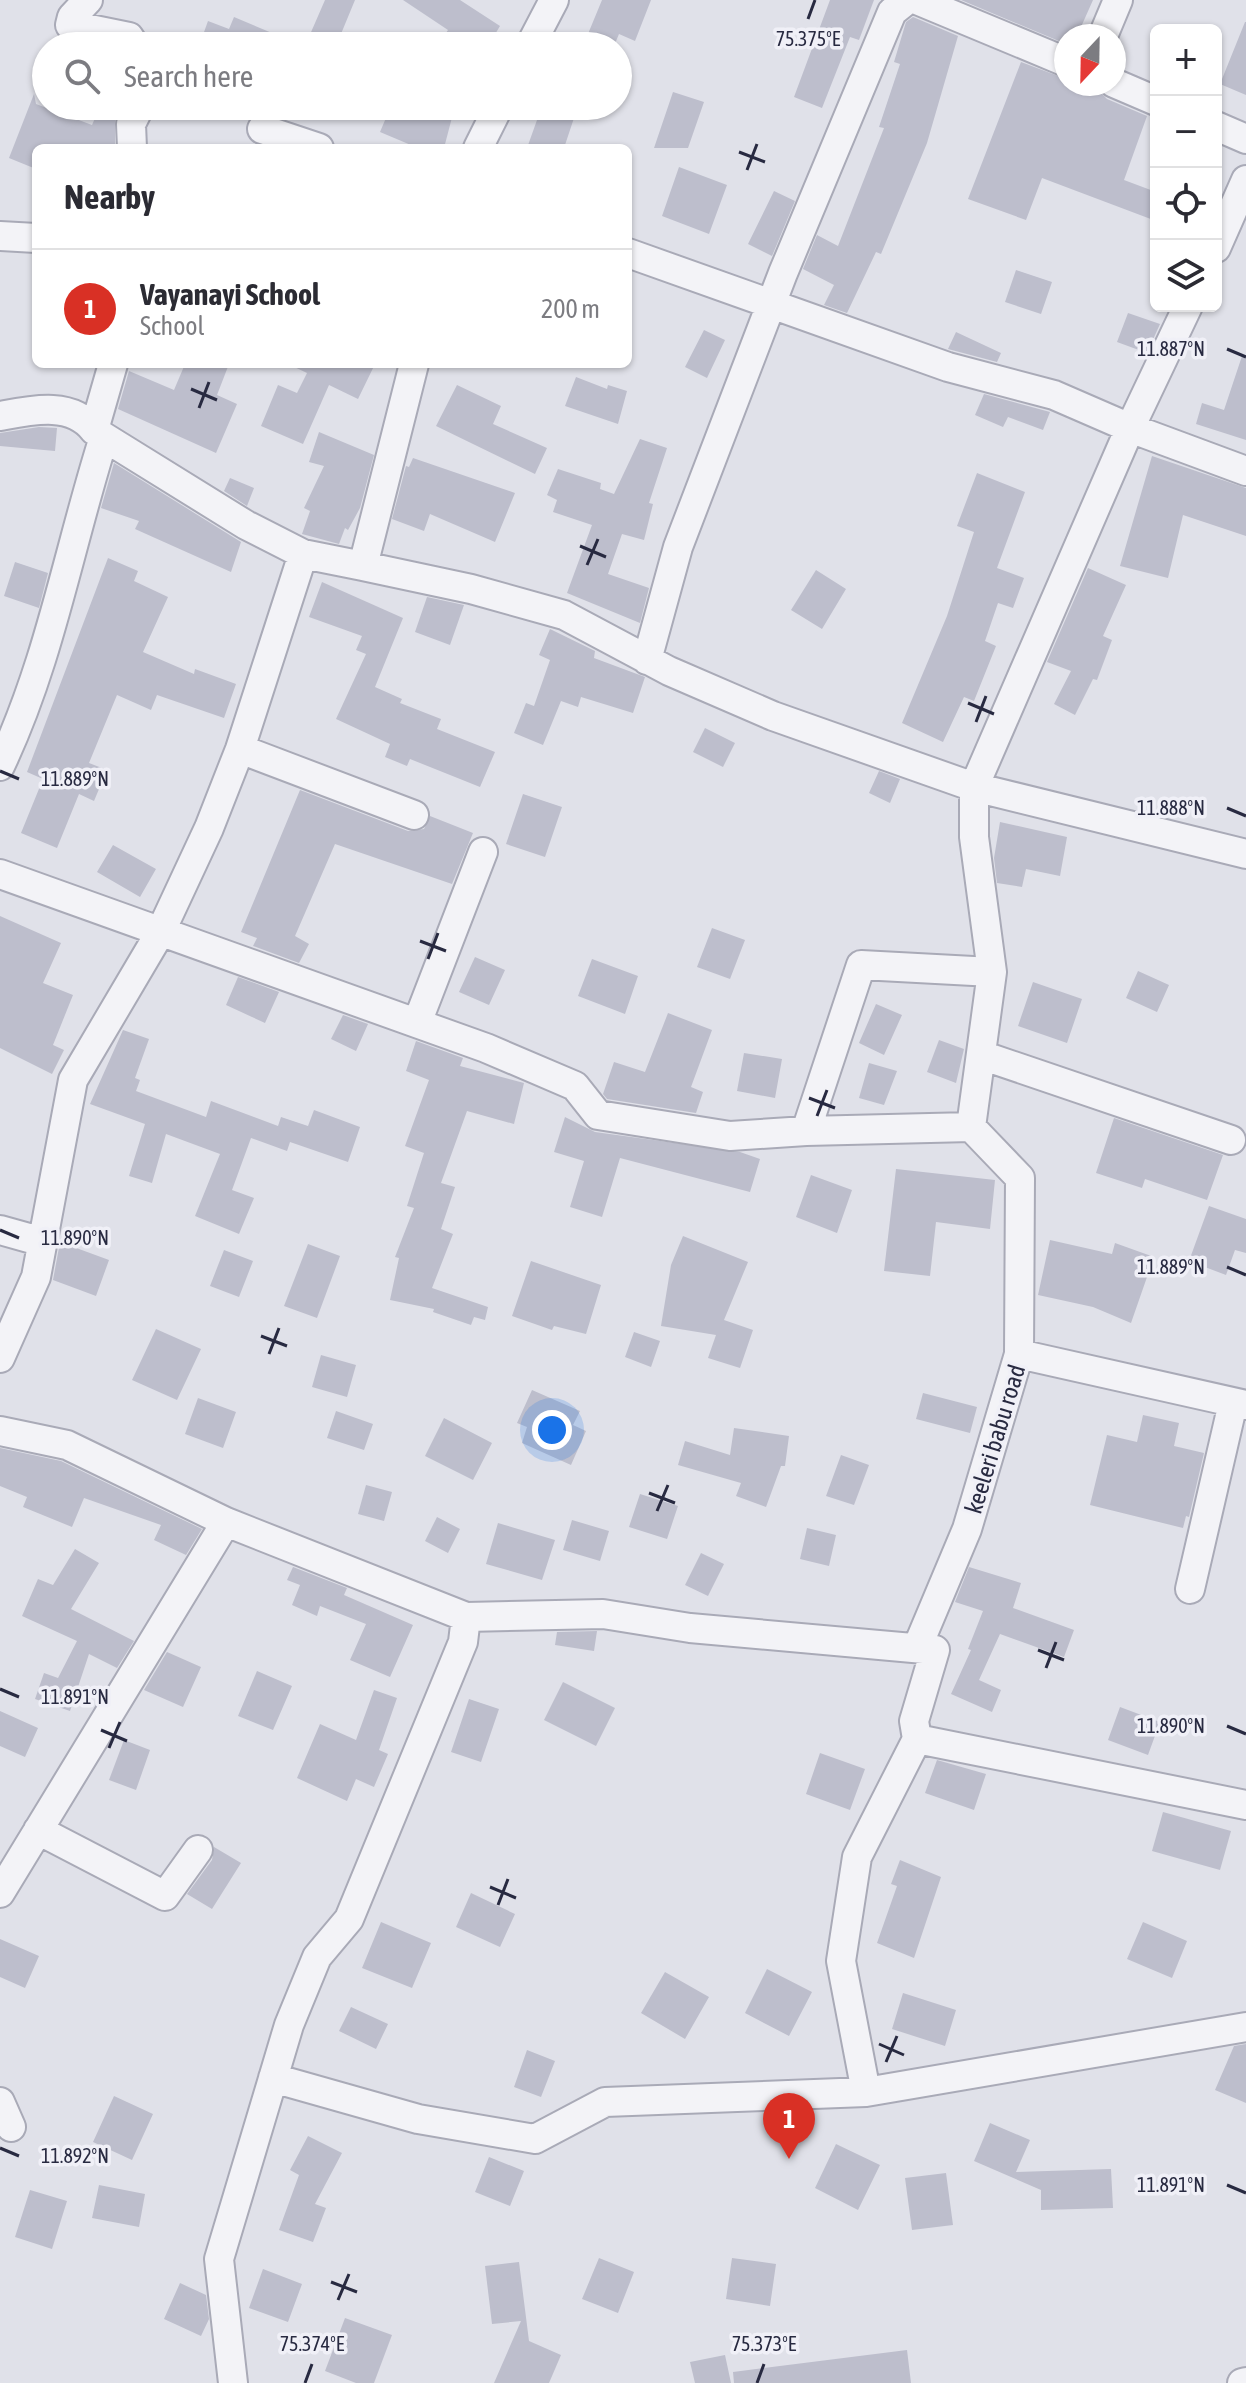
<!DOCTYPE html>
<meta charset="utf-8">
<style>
body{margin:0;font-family:"Asap Condensed",sans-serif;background:#f2f2f3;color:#2b2b33}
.controls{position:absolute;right:24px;top:24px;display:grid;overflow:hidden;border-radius:12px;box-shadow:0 2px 6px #0004}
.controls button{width:72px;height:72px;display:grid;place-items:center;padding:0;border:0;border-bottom:2px solid #e1e1e2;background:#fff;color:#2b2b33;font:40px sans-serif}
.compass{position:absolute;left:1054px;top:24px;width:72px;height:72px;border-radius:50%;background:#fff;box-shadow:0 2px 6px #0004;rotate:202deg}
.you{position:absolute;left:552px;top:1430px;width:28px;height:28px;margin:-20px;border:6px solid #fff;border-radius:50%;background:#1a73e8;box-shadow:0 0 0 12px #1a73e833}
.badge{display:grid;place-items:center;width:52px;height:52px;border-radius:50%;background:#d93025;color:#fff;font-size:26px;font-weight:700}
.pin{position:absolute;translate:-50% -66px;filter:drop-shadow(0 2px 4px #0008)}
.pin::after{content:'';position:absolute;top:42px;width:28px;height:24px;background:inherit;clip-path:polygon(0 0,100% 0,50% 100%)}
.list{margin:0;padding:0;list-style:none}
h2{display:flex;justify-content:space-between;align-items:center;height:104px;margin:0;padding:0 32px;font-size:34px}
h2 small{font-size:26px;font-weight:400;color:#7c7c81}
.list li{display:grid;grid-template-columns:52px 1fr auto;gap:24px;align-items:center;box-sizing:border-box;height:120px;padding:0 32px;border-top:2px solid #e1e1e2}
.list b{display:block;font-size:30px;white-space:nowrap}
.list p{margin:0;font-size:26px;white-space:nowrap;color:#7c7c81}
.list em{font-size:26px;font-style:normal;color:#7c7c81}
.icon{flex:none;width:44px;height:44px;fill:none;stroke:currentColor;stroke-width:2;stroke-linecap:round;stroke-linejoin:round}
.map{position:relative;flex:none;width:1246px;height:2383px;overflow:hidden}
.search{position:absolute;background:#fff;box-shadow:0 2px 6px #0004;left:32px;top:32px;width:600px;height:88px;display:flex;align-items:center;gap:20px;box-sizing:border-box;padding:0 28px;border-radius:44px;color:#7c7c81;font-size:30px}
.panel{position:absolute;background:#fff;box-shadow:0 2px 6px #0004;left:32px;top:144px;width:600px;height:224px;border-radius:12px}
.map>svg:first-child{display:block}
.building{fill:#bdbecc}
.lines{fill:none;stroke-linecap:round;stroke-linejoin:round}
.street-casing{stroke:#a9aab7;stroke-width:32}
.street{stroke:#f3f3f7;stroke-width:28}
.ticks{fill:none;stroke:#282a41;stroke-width:3}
.labels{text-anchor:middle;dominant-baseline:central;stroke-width:7;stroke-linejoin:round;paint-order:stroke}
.street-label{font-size:24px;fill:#282a41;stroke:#f0f0f7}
.ticks-label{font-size:20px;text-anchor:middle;fill:#282a41;stroke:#f0f0f7;stroke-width:7;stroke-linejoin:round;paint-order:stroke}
</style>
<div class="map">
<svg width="1246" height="2383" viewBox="0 0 1246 2383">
<rect width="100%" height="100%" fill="#e0e1e9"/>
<path class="building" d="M325 0H355L336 46H305Z
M403 0H460L500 26 488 46H437L448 30Z
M602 0H651L635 41 619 34 614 46H583Z
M830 0H874L859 40 850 37 822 108 794 97Z
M961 0H1093L1077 36H1066V44Z
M234 17 303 46H199L208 21 229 29Z
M913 17 958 36 927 143 881 254 876 252 847 313 824 305 834 285 803 269 817 235 838 246 884 128 879 127 900 64 894 62 906 22Z
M1245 22H1246V95L1220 84Z
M1021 62 1066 79V84H1080L1099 91 1107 99 1147 116 1124 180 1156 192V221L1042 178 1026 220 968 199Z
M673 92 704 102 688 148H654Z
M34 94 36 104 92 125 98 111 115 118V148H36V169L9 158Z
M391 106H455L444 148H418L380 132Z
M542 106H578L564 148H527Z
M679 167 727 185 709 234 662 216Z
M774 191 795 201 772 256 748 244Z
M1016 270 1052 282 1041 314 1005 302Z
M1128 313 1160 324 1147 353 1117 342Z
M704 330 725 340 707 378 685 367Z
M956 332 1001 353 997 362 948 349Z
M1242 356H1246V440L1196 424 1202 403 1224 410Z
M185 364H229L217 395 237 404 216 453 118 409 129 371 174 390Z
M288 364H375L358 399 329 385 303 444 261 426 278 385 297 393 307 373Z
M576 377 607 389 608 385 627 391 618 424 565 406Z
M457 385 501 406 493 424 547 448 535 474 436 426Z
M984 394 1050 412 1043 430 1008 417 1003 427 975 415Z
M39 427 57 428 55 451 0 446V433Z
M319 432 374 455 360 508 348 530 345 528 339 544 302 534 310 511 304 508 324 466 309 462Z
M640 439 667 448 649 503 653 504 644 540 622 534 608 574 649 588 640 623 567 593 592 525 553 512 557 500 547 495 558 469 601 483 600 489 614 494Z
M1152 456 1246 488V536L1183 515 1168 578 1120 566Z
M413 458 515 493 495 542 430 514 424 531 392 519 406 466 409 467Z
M114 463 241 542 231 572 135 529 139 521 101 508Z
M977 473 1025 492 997 568 1024 578 1013 608 998 603 985 641 996 646 974 701 964 697 943 742 902 723 947 616 974 532 957 526Z
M230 478 254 488 247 506 224 491Z
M108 558 138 571 134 581 168 597 143 652 194 674 195 669 236 684 224 718 157 695 151 710 117 695 89 763 107 770 94 801 79 794 57 848 21 833 43 779 27 772Z
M15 562 48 573 39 608 4 596Z
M1088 568 1126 585 1103 636 1112 640 1097 680 1093 679 1075 715 1054 704 1071 671 1047 662Z
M816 570 846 589 822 629 791 610Z
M322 582 403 618 375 687 402 699 400 703 441 719 437 729 495 752 480 787 410 759 407 766 385 757 390 744 336 719 366 654 356 650 362 636 309 617Z
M427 597 464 605 450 645 415 632Z
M550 629 595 651 594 658 645 677 633 713 581 697 578 707 561 701 543 745 514 733 526 703 534 706 550 660 539 655Z
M705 728 735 743 723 767 693 752Z
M879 771 900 779 890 803 869 793Z
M300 790 408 831 424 829 430 816 473 833 452 884 335 844 295 936 309 944 299 963 253 946 257 938 241 932Z
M523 794 562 807 545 857 506 844Z
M1000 822 1067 837 1060 876 1026 869 1022 887 997 883 994 858Z
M113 845 156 869 140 897 97 872Z
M0 916 61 943 43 983 73 995 53 1045 64 1050 52 1074 0 1048Z
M712 928 745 940 730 979 697 967Z
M475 957 505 970 489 1005 459 992Z
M592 959 638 976 625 1014 578 996Z
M1138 971 1169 985 1157 1012 1126 998Z
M238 977 279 992 265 1023 226 1005Z
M1033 982 1082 999 1067 1043 1018 1026Z
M876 1004 902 1015 884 1055 859 1043Z
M668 1013 712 1030 691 1087 703 1092 696 1113 607 1099 603 1094 614 1062 645 1072Z
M343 1015 368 1024 356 1051 331 1039Z
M123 1030 149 1039 135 1078 140 1080 136 1091 206 1117 211 1101 278 1126 281 1117 308 1126 314 1110 360 1127 348 1162 290 1142 287 1151 251 1138 232 1190 254 1198 239 1234 195 1216 220 1154 166 1134 152 1183 129 1176 145 1124 90 1104Z
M939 1040 964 1049 956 1083 927 1072Z
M416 1041 463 1058 460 1066 524 1083 514 1124 467 1111 441 1183 455 1187 441 1229 453 1234 432 1288 488 1307 485 1320 474 1317 471 1325 433 1312 434 1309 390 1300 399 1258 395 1257 414 1208 407 1206 424 1153 405 1146 429 1080 406 1071Z
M744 1053 782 1059 775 1098 737 1091Z
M869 1063 897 1071 884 1105 859 1098Z
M565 1117 595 1132 740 1152 760 1159 750 1192 620 1158 602 1217 570 1207 584 1161 554 1152Z
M1114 1118 1223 1155 1207 1200 1145 1179 1142 1188 1096 1173Z
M896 1169 995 1180 990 1229 936 1222 930 1276 884 1271Z
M811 1175 852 1190 837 1233 796 1217Z
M1209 1206 1246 1219V1253L1235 1250 1226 1275 1189 1261Z
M683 1236 748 1262 724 1320 753 1330 740 1368 708 1358 716 1335 661 1326 671 1265Z
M1050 1240 1112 1254 1115 1243 1154 1257 1131 1323 1093 1307 1038 1295Z
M60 1242 109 1260 96 1296 53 1280Z
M308 1244 340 1256 317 1318 284 1306Z
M224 1250 253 1261 239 1297 210 1286Z
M531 1261 601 1285 586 1334 554 1326 552 1330 512 1316Z
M156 1329 201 1349 177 1400 132 1380Z
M634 1332 660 1341 651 1367 625 1357Z
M321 1355 356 1365 347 1397 312 1387Z
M532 1390 580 1411 573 1425 586 1431 571 1465 522 1443 527 1427 517 1423Z
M923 1393 977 1407 970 1433 916 1419Z
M198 1398 236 1412 223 1448 185 1434Z
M336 1411 373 1424 364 1450 327 1438Z
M1143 1415 1179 1423 1174 1446 1204 1453 1189 1517 1186 1516 1183 1528 1090 1505 1107 1435 1137 1442Z
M444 1418 492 1443 473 1480 425 1456Z
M734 1428 789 1436 785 1466H781L766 1507 736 1496 741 1483 678 1465 685 1441 730 1455Z
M0 1448 61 1461 202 1529 186 1555 154 1540 161 1525 84 1498 72 1527 23 1507 27 1497 0 1486Z
M841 1455 869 1465 854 1505 826 1496Z
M366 1485 392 1492 384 1521 358 1514Z
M640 1494 678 1506 667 1539 629 1527Z
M437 1517 460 1529 448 1553 425 1541Z
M572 1520 609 1531 600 1561 563 1550Z
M498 1523 555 1540 542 1580 486 1564Z
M807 1528 836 1535 829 1566 800 1559Z
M75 1549 99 1563 71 1609 134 1641 117 1668 89 1654 70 1711 35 1699 44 1673 58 1678 77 1641 22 1616 38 1579 53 1585Z
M701 1553 724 1564 708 1596 685 1585Z
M293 1567 347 1588 344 1595 413 1625 390 1677 350 1660 366 1624 320 1606 317 1616 292 1605 300 1585 287 1580Z
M969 1567 1021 1583 1013 1608 1074 1630 1064 1657 1000 1634 979 1680 1001 1690 992 1712 951 1694 971 1650 968 1649 983 1611 955 1602Z
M597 1631 594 1651 555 1645 557 1632Z
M167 1652 201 1667 183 1707 144 1690Z
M257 1671 292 1686 273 1730 238 1716Z
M563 1682 615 1708 596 1746 544 1720Z
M374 1690 397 1698 379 1750 388 1754 374 1787 356 1779 347 1801 297 1778 320 1724 356 1740Z
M469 1699 499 1709 481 1762 451 1752Z
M1120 1707 1160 1722 1148 1755 1108 1740Z
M0 1711 38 1728 25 1757 0 1746Z
M124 1740 150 1750 136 1790 109 1780Z
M820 1753 865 1769 850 1810 806 1794Z
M937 1760 986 1774 974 1810 925 1793Z
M1163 1812 1231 1831 1220 1870 1152 1851Z
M214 1847 241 1863 212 1909 187 1894 212 1860Z
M900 1860 941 1877 914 1958 877 1943 897 1886 891 1884Z
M471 1893 515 1914 500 1947 456 1927Z
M381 1922 431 1943 412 1988 362 1968Z
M1143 1922 1187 1941 1172 1978 1127 1959Z
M0 1939 39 1956 25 1988 0 1977Z
M767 1969 812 1992 789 2036 745 2013Z
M665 1972 709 1997 685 2039 641 2013Z
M903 1993 956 2010 945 2046 892 2029Z
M351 2007 388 2024 376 2049 339 2031Z
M1246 2044V2103L1215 2090 1234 2046Z
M527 2050 555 2061 541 2097 514 2087Z
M114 2096 153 2114 132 2160 93 2142Z
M990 2123 1030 2140 1016 2172 1111 2169 1113 2208 1041 2210V2190L974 2161Z
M308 2136 342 2153 315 2204 326 2208 313 2242 279 2230 299 2175 290 2170Z
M836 2144 880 2165 858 2210 815 2188Z
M489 2157 524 2171 510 2206 475 2192Z
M946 2173 953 2225 912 2230 905 2178Z
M99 2185 145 2194 139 2227 92 2218Z
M30 2190 67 2201 52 2249 15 2237Z
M599 2258 634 2272 618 2313 582 2299Z
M732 2258 776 2264 770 2306 726 2299Z
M519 2262 529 2341 561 2355 549 2383H494L521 2321 492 2324 485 2266Z
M263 2269 302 2284 288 2322 249 2308Z
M180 2283 206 2295 209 2319 201 2336 164 2319Z
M345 2318 392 2335 374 2383H356L325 2371Z
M907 2350 911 2383H734L733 2372Z
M725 2355 731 2383H695L690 2362Z"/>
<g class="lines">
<g class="street-casing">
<path id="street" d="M88 0 72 17 70 25 129 37 135 46
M917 0 1066 62
M1103 36 1118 0
M530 46 554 0
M1114 83 1156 101
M1216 126 1246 139
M262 129 319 148
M132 148 131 124 140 106
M478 148 499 106
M0 236 36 238
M1216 248 1246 180
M628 253 948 367 1054 395 1130 428 1188 306
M0 416C32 410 72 401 94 430
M104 437 246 525 303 554
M363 566 471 589 564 615 669 671 773 716 974 787 1130 428 1246 471
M647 660 678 547 783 273 892 12 907 0
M240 749 414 815
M0 766C50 661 69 547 104 437L94 430 113 364
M0 874 486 1048 575 1086 598 1115 730 1136 806 1131 861 965 992 972
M417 1023 483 852
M981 1055 1231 1140
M806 1131 971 1127
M0 1230 43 1242
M1019 1354 1020 1178 971 1127 992 972 974 837V787L1246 854
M0 1358 36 1277 73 1080 161 931 209 828 240 749 303 554 363 566 414 364
M0 1431 67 1445 226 1522 466 1617 603 1614 690 1628 935 1650 914 1721 917 1739 857 1857 841 1961 866 2092 1246 2027
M1190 1589 1233 1403
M917 1648 967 1529 1019 1354 1246 1405
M917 1739 1246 1805
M38 1830 165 1896 198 1850
M0 1893 226 1522
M273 2078 418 2119 535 2139 605 2102 866 2092
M0 2102 11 2127
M233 2383 219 2259 289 2025 317 1957 349 1919 463 1642 466 1617
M1242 2383 1246 2382"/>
</g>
<use href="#street" class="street"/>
</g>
<path class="ticks" d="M808 19 815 0M739 152 765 162M747 170 757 144M1227 349 1246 357M191 389 217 400M199 408 209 382M580 546 606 557M587 565 598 539M968 703 994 714M976 722 986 696M0 771 19 779M1227 808 1246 816M420 941 446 951M428 959 438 933M809 1098 835 1108M817 1116 827 1090M0 1230 19 1238M1227 1267 1246 1275M261 1336 287 1346M269 1354 279 1328M649 1493 675 1503M657 1511 668 1485M1038 1650 1064 1660M1046 1668 1056 1642M0 1689 19 1697M1227 1726 1246 1734M101 1730 127 1741M109 1748 120 1722M490 1887 516 1898M498 1905 508 1879M879 2044 904 2055M886 2062 897 2036M0 2148 19 2156M1227 2185 1246 2193M331 2282 357 2292M338 2300 349 2274M305 2383 312 2364M757 2383 764 2364"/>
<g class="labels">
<g class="street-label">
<text transform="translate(995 1439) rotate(-73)">keeleri babu road</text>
</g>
</g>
<g class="ticks-label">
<text x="808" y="46">75.375°E</text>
<text x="1171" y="356">11.887°N</text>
<text x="75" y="786">11.889°N</text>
<text x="1171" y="815">11.888°N</text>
<text x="75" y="1245">11.890°N</text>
<text x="1171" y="1274">11.889°N</text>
<text x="75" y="1704">11.891°N</text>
<text x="1171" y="1733">11.890°N</text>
<text x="75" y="2163">11.892°N</text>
<text x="1171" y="2192">11.891°N</text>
<text x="312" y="2351">75.374°E</text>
<text x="764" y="2351">75.373°E</text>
</g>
</svg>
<div class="controls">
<button>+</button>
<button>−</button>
<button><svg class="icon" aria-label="locate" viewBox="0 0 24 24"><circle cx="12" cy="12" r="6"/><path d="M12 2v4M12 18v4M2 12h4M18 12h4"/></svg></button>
<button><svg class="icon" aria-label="layers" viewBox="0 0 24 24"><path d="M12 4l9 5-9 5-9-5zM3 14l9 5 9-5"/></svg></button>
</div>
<svg class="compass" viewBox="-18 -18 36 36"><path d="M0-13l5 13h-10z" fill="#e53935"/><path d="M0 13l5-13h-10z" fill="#7c7c81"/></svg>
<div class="you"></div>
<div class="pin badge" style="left:789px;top:2159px">1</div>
<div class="search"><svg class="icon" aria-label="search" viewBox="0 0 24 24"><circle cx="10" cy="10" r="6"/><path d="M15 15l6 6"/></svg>Search here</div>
<section class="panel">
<h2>Nearby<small></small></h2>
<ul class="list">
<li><span class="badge">1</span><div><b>Vayanayi School</b><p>School</p></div><em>200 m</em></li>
</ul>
</section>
</div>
